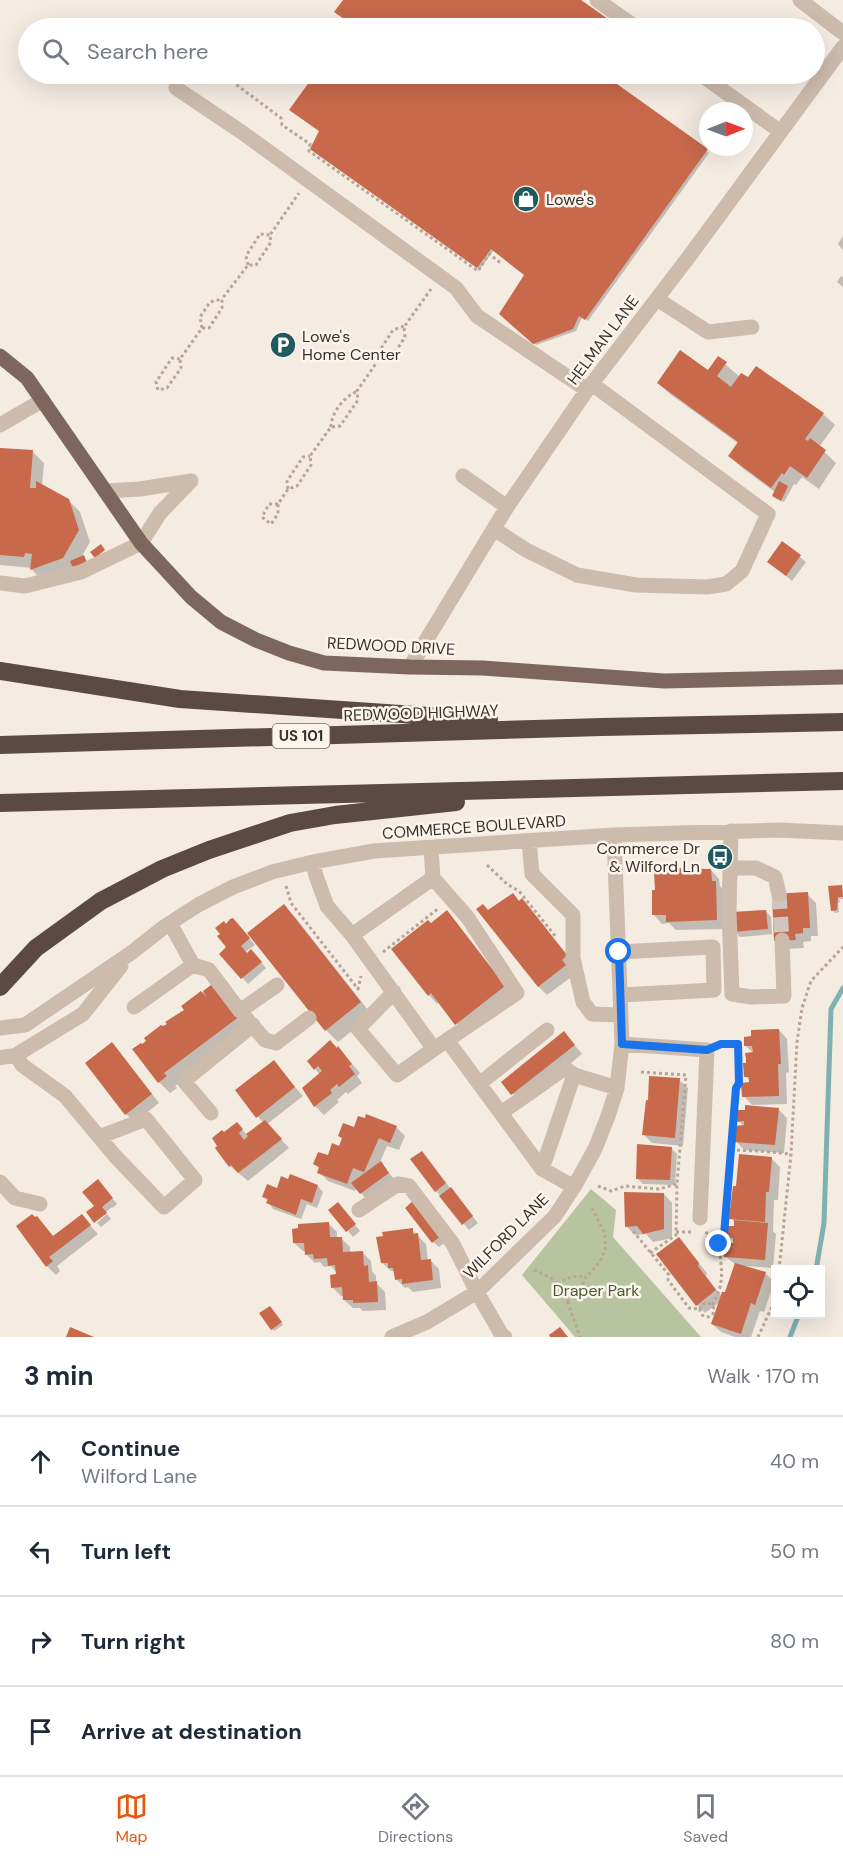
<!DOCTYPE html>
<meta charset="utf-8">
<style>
body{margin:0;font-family:"DM Sans",sans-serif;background:#f2f2f3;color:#1f2937}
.controls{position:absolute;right:18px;bottom:18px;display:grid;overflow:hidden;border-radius:0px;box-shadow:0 6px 24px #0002}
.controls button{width:54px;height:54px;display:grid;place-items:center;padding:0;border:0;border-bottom:2px solid #e0e1e3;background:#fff;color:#1f2937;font:30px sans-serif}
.compass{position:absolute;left:699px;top:102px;width:54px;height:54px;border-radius:50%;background:#fff;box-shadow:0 6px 24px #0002;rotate:89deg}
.stop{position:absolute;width:18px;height:18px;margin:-14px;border:4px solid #1a73e8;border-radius:50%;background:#fff}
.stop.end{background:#1a73e8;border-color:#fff;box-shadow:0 2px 6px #0008}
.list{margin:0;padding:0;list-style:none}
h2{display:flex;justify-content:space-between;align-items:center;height:78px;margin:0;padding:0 24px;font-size:26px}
h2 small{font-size:20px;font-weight:400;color:#747a83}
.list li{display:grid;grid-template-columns:39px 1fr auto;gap:18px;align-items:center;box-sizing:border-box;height:90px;padding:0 24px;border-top:2px solid #e0e1e3}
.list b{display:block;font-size:22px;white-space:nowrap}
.list p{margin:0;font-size:20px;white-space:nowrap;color:#747a83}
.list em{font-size:20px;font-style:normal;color:#747a83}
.icon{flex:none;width:33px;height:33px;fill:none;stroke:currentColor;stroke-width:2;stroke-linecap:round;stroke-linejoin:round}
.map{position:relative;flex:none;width:843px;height:1337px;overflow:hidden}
.search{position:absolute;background:#fff;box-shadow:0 6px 24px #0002;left:18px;right:18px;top:18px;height:66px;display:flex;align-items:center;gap:15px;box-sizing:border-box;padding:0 21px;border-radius:33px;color:#747a83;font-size:22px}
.sheet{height:438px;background:#fff}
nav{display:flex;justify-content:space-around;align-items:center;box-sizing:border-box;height:84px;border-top:2px solid #e0e1e3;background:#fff;font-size:16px;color:#747a83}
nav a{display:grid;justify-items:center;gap:3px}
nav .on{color:#ea580c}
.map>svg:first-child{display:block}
.green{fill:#b8c4a0}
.shadow{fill:#0003}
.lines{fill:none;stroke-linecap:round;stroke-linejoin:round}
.stream{stroke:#7fb0b2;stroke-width:5}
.building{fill:#c8694b}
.minor-tunnel{stroke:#cfc6bd;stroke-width:15;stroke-dasharray:15 8;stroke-linecap:butt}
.path{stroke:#b9a596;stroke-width:3;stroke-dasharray:3 3;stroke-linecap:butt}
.minor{stroke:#cdbbac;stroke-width:15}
.major{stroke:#7d675c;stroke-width:15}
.highway{stroke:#5c4a42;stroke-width:18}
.route{stroke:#1a73e8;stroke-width:8}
.labels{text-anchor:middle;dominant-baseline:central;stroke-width:5;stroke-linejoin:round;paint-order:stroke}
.shield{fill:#fbf5ee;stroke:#756b66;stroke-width:1.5}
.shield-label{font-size:15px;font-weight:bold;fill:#3b302b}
.poi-label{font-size:16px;fill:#3b302b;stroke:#fbf5ee;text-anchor:start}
.street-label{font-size:16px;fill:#3b302b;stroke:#fbf5ee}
.park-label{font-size:16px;fill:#4a5a2e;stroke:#fbf5ee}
</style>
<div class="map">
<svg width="843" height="1337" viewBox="0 0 843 1337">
<rect width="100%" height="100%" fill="#f4ebe1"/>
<path class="green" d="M591 1189 616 1210 613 1237 701 1337H575L522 1275Z"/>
<path class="shadow" d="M345 0H579L618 28H349L352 24Z
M317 74H601L709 153 588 321 582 317 576 331 536 345 501 314 526 275 494 250 480 269 314 152 320 131 291 110Z
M843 236V250L838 244Z
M841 276 843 277V287L837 282Z
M718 358 740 377 778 383 779 382 823 414 835 425 819 447 836 463 819 489 802 477 796 485 794 484 784 502 776 498 775 492 741 467 730 456 739 444 670 394 658 383 708 372Z
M0 449 32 451 44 463 42 486 68 500 80 512 90 542 82 556 92 566 43 581 32 570V568L0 565Z
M783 543 806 562 792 581 769 562Z
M711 870 719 879 720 886 724 891 725 929 676 930 669 923 662 924 654 915Z
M842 886 843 899H839L840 902 838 903 839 912 835 913 832 910Z
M807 894 816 903 818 936H811V941L803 942 804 948 784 949 775 934 740 937 735 931 766 911 771 917 772 934H775Z
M522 900 574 965V975L547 995 539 987 479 909 489 911Z
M284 906 295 917 372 1015 338 1042 326 1030 250 933Z
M447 912 455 921 513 995 464 1032 439 1002 437 1004 429 995 431 925Z
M226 926H239L255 945 245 952 257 957 266 968 248 984 221 954 229 948Z
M215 984 251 1028 175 1086 177 1088 170 1093 159 1082 142 1046 186 1010 183 1006Z
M779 1030 787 1039 789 1072 786 1073 787 1104 752 1105 744 1096 751 1082 745 1076 747 1065 753 1053 745 1045Z
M572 1042 582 1054 521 1103 503 1082Z
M112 1044 120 1053 159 1103 135 1122 126 1114Z
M338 1048 360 1073 357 1076 362 1083 348 1094 346 1092 337 1100 339 1102 324 1115 315 1106 304 1088 320 1075 309 1061Z
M273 1062 303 1096 267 1124 289 1148 248 1181 230 1166 224 1134 237 1124 247 1135 263 1122 258 1117Z
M679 1080 688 1088 683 1146 652 1143 644 1135Z
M778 1109 787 1118 784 1153 744 1150 736 1141 745 1127 739 1121Z
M396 1127 405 1136 399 1150 387 1146 380 1162 394 1179 366 1199 357 1188 355 1191 328 1181 319 1172 320 1169 315 1164 329 1157 340 1148 343 1140 340 1136 354 1129Z
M671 1148 677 1154 675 1185 643 1184 637 1178Z
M771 1158 780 1167 778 1200H774L773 1231 776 1234 773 1268 746 1266V1267L765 1273 774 1282 764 1312 760 1311 751 1337H735L721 1332 712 1324 721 1301 705 1313 697 1305 679 1239 707 1273 706 1276 722 1297 726 1294 736 1265 726 1257 736 1244 728 1237 735 1228V1222L731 1218Z
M427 1159 478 1223 469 1230 436 1191Z
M291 1176 318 1186 323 1192 317 1208 307 1204 301 1219 273 1209 264 1196 289 1181Z
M103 1187 117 1204 113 1208 112 1207 95 1221 96 1206Z
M664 1194 672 1203V1238L653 1242 646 1234 635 1235 626 1226Z
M421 1206 448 1240 439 1247 433 1242Z
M330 1210H343L360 1231 353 1237Z
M107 1214 111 1219 101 1227 97 1223Z
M82 1216 98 1234 57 1266 60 1271 56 1275 47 1266 35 1219 37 1218 54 1237Z
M328 1223 337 1232V1238H341L350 1247V1253L362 1252 371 1261 372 1271 376 1276V1283L385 1292 386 1310 363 1311 360 1308H353L344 1300V1296H341L332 1287 337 1273 331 1266 324 1267 320 1262 315 1263 306 1254V1251H303L294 1243Z
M412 1230 426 1244 428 1261 430 1260 439 1269 441 1288 413 1292 408 1287 405 1288 396 1279 394 1271H391L382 1263Z
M272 1310 283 1325 274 1331 272 1329Z"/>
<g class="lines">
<path class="stream" d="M816 1270 824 1223 831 1009 843 988
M790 1337 799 1314"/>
</g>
<path class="building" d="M343 0H581L621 28H348L351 24 334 12Z
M315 74H603L708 149 585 320 579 316 573 329 533 344 499 314 524 275 491 249 477 268 310 149 319 131 289 110Z
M680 350 708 370 718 356 727 362 717 376 731 387 741 373 748 377 756 366 824 413 805 439 808 441 810 438 826 450 807 478 790 466 784 475 782 473 771 488 728 456 738 442 657 383Z
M0 448 33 450 30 488H36V481L69 499 79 530 63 558 30 570 32 554 25 553 24 557 0 555Z
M779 481 788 486 781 501 772 496Z
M782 541 801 555 786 576 767 562Z
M101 544 105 550 95 558 90 552Z
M84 555 87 563 73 568 70 561Z
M674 868 711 869 712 881H716L717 920 666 922V915H652V890H655L654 872 674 871Z
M842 885 843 897H838L837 910 831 911 828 886Z
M808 892 810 928H803V933L795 934 796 940 774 941 772 894Z
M513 893 519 901 522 898 567 955 562 960 566 965 538 987 476 909 483 904 488 910Z
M284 904 361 1002 325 1031 247 933Z
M447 910 505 986 455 1025 431 993 428 996 391 949 428 920 431 923Z
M766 910 768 929 733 932 732 912Z
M233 918 250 938 241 946 247 953 251 949 262 962 241 979 219 954 226 947 217 936 220 934 215 928 224 921 226 924 230 919Z
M215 982 240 1016 164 1073 167 1076 158 1083 132 1049 141 1043 142 1044 146 1041 144 1038 161 1025 163 1026 167 1024 165 1022 184 1010 181 1006 201 991 207 998 203 991Z
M779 1029 781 1064H778L779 1096 742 1097 741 1083 749 1082V1077H744L743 1063H746V1059L745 1053 753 1052 752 1046H744V1037L751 1036V1030Z
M564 1031 575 1045 511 1095 501 1082Z
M330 1040 337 1048 338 1046 352 1064 349 1066 355 1074 339 1087 337 1084 330 1090 332 1093 314 1107 302 1088 322 1071 318 1066 314 1070 307 1061Z
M112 1042 152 1094 125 1115 85 1063Z
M274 1060 295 1087 256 1118 235 1090Z
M649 1076 680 1078 675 1138 642 1135 646 1100H648Z
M745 1105 779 1108 775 1145 734 1142 735 1126 744 1125V1121L737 1122V1110H745Z
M366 1114 397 1126 390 1143 379 1138 364 1172 353 1168 347 1184 317 1173 319 1167 313 1164 318 1152 328 1155 332 1143 339 1146 342 1138 338 1136 343 1123 354 1127 358 1116 365 1118Z
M265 1120 282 1139 238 1173 231 1165 229 1167 215 1148 217 1146 212 1138 222 1130 224 1132 237 1122 243 1129 239 1133 244 1140 248 1136 246 1134Z
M637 1144 672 1147 670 1180 636 1179Z
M422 1151 446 1183 435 1192 410 1159Z
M739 1154 772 1157 769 1192H766L765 1222 729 1219 733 1186H736Z
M381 1161 389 1173 360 1194 351 1183Z
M290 1174 318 1185 312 1203 301 1199 296 1215 266 1203 268 1199 262 1197 267 1184 277 1188 281 1176 288 1179Z
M98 1179 113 1198 102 1207 107 1213 94 1223 86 1212 94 1206 82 1192Z
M451 1187 473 1216 462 1225 439 1196Z
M624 1192 664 1193V1229L643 1234 637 1226 625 1227Z
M415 1199 443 1234 432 1243 405 1208Z
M338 1202 356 1224 346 1232 328 1210Z
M32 1214 35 1217 37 1216 53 1236 82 1214 91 1225 49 1257 53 1261 46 1267 16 1226Z
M734 1220 768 1223 765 1260 724 1257 725 1242 733 1243V1238H727L728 1226H734Z
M329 1222 330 1237H342L343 1252 363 1251 364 1266 368 1265 369 1282 377 1281 378 1302 353 1303V1300H343L342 1287 331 1288 330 1275 336 1274 335 1265 328 1266 327 1258 314 1259 313 1254 305 1255 304 1243H293L292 1229 298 1228V1224Z
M413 1228V1234L418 1233 421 1260 431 1259 433 1280 402 1284V1279L395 1280 393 1268H388V1263H381L376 1237 383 1236 382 1232Z
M679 1237 699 1263 698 1266 716 1290 696 1306 656 1254Z
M735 1263 766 1272 755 1305 751 1303 741 1334 711 1324 722 1292H725Z
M270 1306 282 1322 271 1330 259 1313Z
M70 1327 94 1337H66Z
M560 1327 568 1337H550L549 1335Z"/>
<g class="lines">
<path class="minor-tunnel" d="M779 894 782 940"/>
<path class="path" d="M222 74 281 118 282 125 310 144 309 151 478 271 489 254 502 264
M248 265 246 256 260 234 270 235
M202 328 200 317 210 302 222 299
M180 359 172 358 156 382 158 390 167 388 181 368 180 359 202 328H209L222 308V299L248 265H256L271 242 270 235 299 193
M379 359 378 353 393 330 404 326
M331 427C331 413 344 397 356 392
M288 489 287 481 303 457 310 456
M278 504H269L262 517 271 524 278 514V504L288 489 297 486 311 465 310 456 331 427 340 426 358 400 357 391 379 359 390 360 405 337 404 327 431 289
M487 865 507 884 519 891 556 937
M286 886 291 903 358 989 361 976
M383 952 439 908
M641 1072 686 1075 677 1184 676 1235 650 1253
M731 1150 759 1151 791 1154
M598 1186 611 1191 625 1186 659 1189 677 1184
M633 1231 669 1275 668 1280 689 1308 700 1309
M676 1232H692
M705 1233H708V1247L719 1244 724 1235 736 1088 739 1083 738 1044H722
M534 1270 551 1278 565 1295 580 1337
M779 1270 791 1154 797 1042 802 1008 811 981 843 947
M557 1284C567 1278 574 1275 586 1277
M567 1302 578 1294 586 1277 600 1262 605 1250V1234L591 1206
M700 1310a7 7 0 1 1 14 0a7 7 0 1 1-14 0Z
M712 1305C726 1282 721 1269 719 1244
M758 1337 776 1298"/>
<path class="minor" d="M597 0 637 28
M800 0 843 33
M700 74 781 132
M176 88 243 133 456 288 477 316 587 390
M657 299 708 332 752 327
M0 425 43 400
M463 476 507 507
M106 491 140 489 191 481
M494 529 526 550 577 575 636 585 707 587 726 584 742 571 768 514 592 384
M0 583 25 586 81 572 141 543 160 513 191 481
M410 667 507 507 587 390 688 258 843 47
M731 831 729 912 732 994 751 997 784 996 782 940
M529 841 532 874 573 915V958L583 1002 592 1014 621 1015
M431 848 433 878 468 918 517 993 434 1049
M313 862 316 876 327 906 352 935 434 1049 397 1075 358 1029 394 992
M730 868H756L775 877 779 894
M352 935 433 878
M619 952 713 947 714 990 621 995
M193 965 209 970 240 1011 277 985
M134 1007 193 965 170 923
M246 1018 265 1040 276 1043 309 1018
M0 1028 25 1025 131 953 164 927 198 905 233 887 272 872 313 862 374 851 614 835 779 830 843 833
M447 1040 542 1169 574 1187
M622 1044 707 1050 700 1218
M16 1055 22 1065 65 1096 115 1156 164 1207 195 1180 146 1119 99 1137
M0 1058 16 1055 83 1014 121 966
M479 1084 547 1030
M211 1113 184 1081 253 1025
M501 1113 565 1068 574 1075
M542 1169 574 1075 617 1088
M0 1182 15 1198 40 1204
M359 1210 398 1184 409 1186 453 1244 477 1292 503 1337H505
M392 1337 427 1322 477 1292 555 1216 574 1187 595 1149 608 1116 617 1088 622 1044 614 835"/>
<path class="major" d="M0 356 27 378 141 543 191 597 221 622 256 640 289 653 324 663 410 667 483 668 664 681 843 677"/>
<path class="highway" d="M0 671 180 699 489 720
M0 745 602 727 843 722
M0 803 843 781
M0 987 36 948 101 901 162 869 209 850 290 823 335 815 456 802"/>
</g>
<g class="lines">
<path class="route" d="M619 952 622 1044 707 1050 721 1044H738L739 1083 736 1088 724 1235 719 1244"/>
</g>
<defs>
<g id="shop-disc" transform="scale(1.35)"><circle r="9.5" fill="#1f5a5e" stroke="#fbf5ee"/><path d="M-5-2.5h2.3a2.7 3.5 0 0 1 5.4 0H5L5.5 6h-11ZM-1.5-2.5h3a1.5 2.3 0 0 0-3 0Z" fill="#fff"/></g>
<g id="parking-disc" transform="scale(1.35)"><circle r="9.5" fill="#1f5a5e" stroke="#fbf5ee"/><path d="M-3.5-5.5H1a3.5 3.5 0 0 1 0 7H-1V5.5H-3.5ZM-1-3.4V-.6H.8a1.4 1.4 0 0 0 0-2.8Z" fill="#fff"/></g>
<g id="bus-disc" transform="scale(1.35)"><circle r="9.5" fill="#1f5a5e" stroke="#fbf5ee"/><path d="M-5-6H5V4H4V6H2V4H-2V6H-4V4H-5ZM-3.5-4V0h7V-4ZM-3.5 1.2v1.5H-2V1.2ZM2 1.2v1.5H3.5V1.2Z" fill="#fff"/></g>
</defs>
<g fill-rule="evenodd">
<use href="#shop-disc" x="526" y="199"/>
<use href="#parking-disc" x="283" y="345"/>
<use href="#bus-disc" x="720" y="857"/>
</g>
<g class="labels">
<rect class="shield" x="272.5" y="724" width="57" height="24" rx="4.5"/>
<g class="shield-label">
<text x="301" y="736">US 101</text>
</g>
<g class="poi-label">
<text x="546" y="199">Lowe's</text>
<text x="302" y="336">Lowe's<tspan x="302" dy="18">Home Center</tspan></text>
<text x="700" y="848" text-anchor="end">Commerce Dr<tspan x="700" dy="18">&amp; Wilford Ln</tspan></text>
</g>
<g class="street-label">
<text transform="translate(603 340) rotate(-53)">HELMAN LANE</text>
<text transform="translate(391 646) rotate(3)">REDWOOD DRIVE</text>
<text transform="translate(421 713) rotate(-2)">REDWOOD HIGHWAY</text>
<text transform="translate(474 827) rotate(-4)">COMMERCE BOULEVARD</text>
<text transform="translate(506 1236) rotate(-45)">WILFORD LANE</text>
</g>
<g class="park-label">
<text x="596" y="1290">Draper Park</text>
</g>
</g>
</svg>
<div class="controls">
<button><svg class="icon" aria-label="locate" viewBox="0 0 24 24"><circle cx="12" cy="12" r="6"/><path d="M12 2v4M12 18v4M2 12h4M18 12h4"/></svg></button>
</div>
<svg class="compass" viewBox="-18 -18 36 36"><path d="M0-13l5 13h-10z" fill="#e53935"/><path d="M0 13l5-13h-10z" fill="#747a83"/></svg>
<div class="stop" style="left:619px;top:952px"></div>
<div class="stop end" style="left:719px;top:1244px"></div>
<div class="search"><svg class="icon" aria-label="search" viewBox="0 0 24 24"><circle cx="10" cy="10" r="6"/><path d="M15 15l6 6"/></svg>Search here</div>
</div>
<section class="sheet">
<h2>3 min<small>Walk · 170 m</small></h2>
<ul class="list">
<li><svg class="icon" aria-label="ahead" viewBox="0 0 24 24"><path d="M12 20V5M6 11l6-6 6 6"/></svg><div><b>Continue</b><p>Wilford Lane</p></div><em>40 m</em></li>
<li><svg class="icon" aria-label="left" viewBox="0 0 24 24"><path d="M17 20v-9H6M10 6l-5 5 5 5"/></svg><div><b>Turn left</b></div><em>50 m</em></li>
<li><svg class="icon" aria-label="right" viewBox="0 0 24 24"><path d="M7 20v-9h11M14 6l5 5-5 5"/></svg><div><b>Turn right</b></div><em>80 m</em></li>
<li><svg class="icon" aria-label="arrive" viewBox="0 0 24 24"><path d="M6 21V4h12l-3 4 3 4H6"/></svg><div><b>Arrive at destination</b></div></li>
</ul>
</section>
<nav>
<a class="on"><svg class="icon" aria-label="map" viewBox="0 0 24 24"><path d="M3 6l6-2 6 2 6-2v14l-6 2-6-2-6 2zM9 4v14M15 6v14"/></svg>Map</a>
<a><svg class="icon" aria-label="directions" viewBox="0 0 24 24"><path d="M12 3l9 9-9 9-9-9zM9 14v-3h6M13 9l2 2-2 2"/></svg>Directions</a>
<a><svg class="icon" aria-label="saved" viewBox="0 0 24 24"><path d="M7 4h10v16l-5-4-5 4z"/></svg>Saved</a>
</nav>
